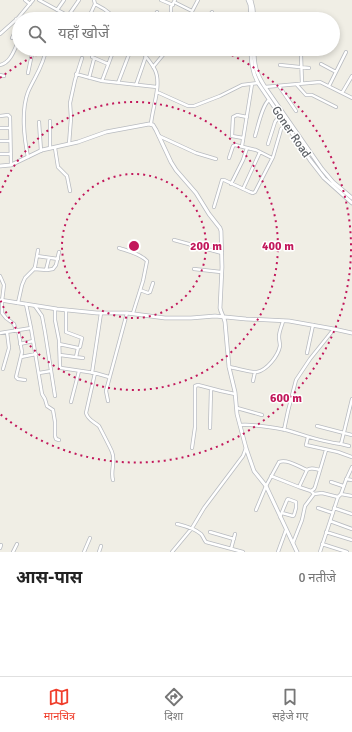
<!DOCTYPE html>
<html lang="hi">
<meta charset="utf-8">
<style>
body{margin:0;font-family:Signika,"Noto Sans Devanagari",sans-serif;background:#f2f2f2;color:#222}
.list{margin:0;padding:0;list-style:none}
h2{display:flex;justify-content:space-between;align-items:center;height:52px;margin:0;padding:0 16px;font-size:17px}
h2 small{font-size:13px;font-weight:400;color:#767676}
.icon{flex:none;width:22px;height:22px;fill:none;stroke:currentColor;stroke-width:2;stroke-linecap:round;stroke-linejoin:round}
.map{position:relative;flex:none;width:352px;height:552px;overflow:hidden}
.search{position:absolute;background:#fff;box-shadow:0 2px 6px #0003;left:12px;right:12px;top:12px;height:44px;display:flex;align-items:center;gap:10px;box-sizing:border-box;padding:0 14px;border-radius:22px;color:#767676;font-size:15px}
.sheet{height:124px;background:#fff}
nav{display:flex;justify-content:space-around;align-items:center;box-sizing:border-box;height:56px;border-top:1px solid #e0e0e0;background:#fff;font-size:11px;color:#767676}
nav a{display:grid;justify-items:center;gap:2px}
nav .on{color:#f03e2c}
.map>svg:first-child{display:block}
.lines{fill:none;stroke-linecap:round;stroke-linejoin:round}
.minor-casing{stroke:#b8bbc0;stroke-width:4}
.tertiary-casing{stroke:#b8bbc0;stroke-width:4.5}
.minor{stroke:#fff;stroke-width:2.5}
.tertiary{stroke:#fff;stroke-width:3}
.ring{fill:none;stroke:#c2185b;stroke-width:2;stroke-dasharray:2 4}
.labels{text-anchor:middle;dominant-baseline:central;stroke-width:3;stroke-linejoin:round;paint-order:stroke}
.street-label{font-size:12px;fill:#5d6166;stroke:#fff}
.centre{fill:#c2185b;stroke:#fff;stroke-width:2}
.ring-label{font-size:12px;text-anchor:middle;font-weight:bold;fill:#c2185b;stroke:#fff;stroke-width:3;stroke-linejoin:round;paint-order:stroke}
</style>
<div class="map">
<svg width="352" height="552" viewBox="0 0 352 552">
<rect width="100%" height="100%" fill="#f0eee5"/>
<g class="lines">
<g class="minor-casing">
<path id="minor" d="M25 0 30 4
M39 0 74 19
M161 0 173 5
M174 2 192 11
M95 4 104 9 117 19
M57 10 64 0
M68 16 79 0
M189 16 195 19
M171 17 175 19
M47 19H48
M88 19 95 4 94 0
M153 19 157 12
M171 19V7L175 0
M188 19 198 0
M206 19 212 12
M0 34 18 18 33 0
M12 38C15 32 19 26 16 19
M84 49 93 52
M94 49 92 57 108 64
M140 49C145 56 151 62 155 70 162 84 152 109 151 124
M301 55 302 84
M321 64 336 72
M0 65C10 63 14 51 18 42
M280 65 309 68
M153 67 168 49
M28 73 33 49
M76 74 102 81 157 87
M0 75 4 76
M89 78 94 59
M102 81 114 49
M118 83 131 49
M136 85 146 56
M297 85 306 95H312L336 107
M279 86 296 111
M329 86 346 52
M265 87 320 82 352 98
M157 92 188 106H194L220 96 242 85 258 83
M342 93 352 76
M0 116 8 115 10 117 11 165
M50 121V148
M39 122 41 151
M0 128H10
M159 136 196 153 216 159
M255 136C258 127 262 105 269 100
M243 138 232 136 233 117 237 115 247 117
M0 141H10
M69 144 71 118 70 103 75 80 82 58
M268 144 275 122 282 112
M242 146 252 84
M55 148 58 167 67 176 70 191
M0 154H10
M28 157C24 138 21 110 28 92 34 78 44 65 46 49
M229 158 233 146 235 145 256 150 272 158
M231 184 243 160 247 148
M243 189 260 152
M214 207 222 180H224L250 192 253 193 255 192 273 157 280 133 281 129 286 125
M174 240 222 253
M119 248C128 251 141 254 147 261L143 281 133 313
M37 256 58 259
M34 269 47 270 53 269 56 265 59 252
M194 269 221 272
M46 270 49 258
M0 276 4 285 2 301V313L6 318 14 324 16 331
M140 290 148 293 150 292 153 283
M18 303 22 285 25 278 33 270 35 267 38 250
M26 304 31 328 42 394 45 399 47 406 53 410 55 422V436L56 439 59 440
M35 306 42 316 45 332 55 396
M55 309V320L59 340 60 367 61 368 95 373 109 377
M18 330 22 352 16 377 18 379 25 380
M0 333 31 328
M20 344 33 341
M59 344 78 348 80 347 82 338 66 332V310
M307 353 313 325
M60 355 83 358
M21 357 36 354
M76 357 78 348
M229 367C236 368 252 373 257 372 267 370 278 356 280 346 280 343 279 340 279 337 279 331 282 326 283 321
M3 369 9 348 7 332
M39 373 51 371
M92 373 101 313
M95 373 86 413C88 420 93 421 99 426 100 428 111 449 112 452 116 461 110 471 113 480
M253 381 255 372
M108 401 106 391 127 313
M71 402 79 371
M237 408 262 415
M240 425C255 424 271 427 286 430 304 435 322 442 341 444L344 432 352 399
M317 426 352 435
M210 428 211 389
M284 430 288 411 296 380 310 359 334 329
M308 437 306 445 338 452 352 457
M341 444 349 446
M192 448 195 427V386L198 385 221 391 235 394
M271 476 299 487 311 491 314 489 315 487 326 450
M346 479 352 480
M331 482 343 486
M299 487 307 470C311 467 315 469 320 470
M311 491 314 494 322 493 338 497
M341 494 346 480 352 467
M318 508 333 513
M334 508 352 514
M256 510 266 486 279 462C288 459 299 467 307 470
M280 517 287 500 288 499 296 502V508L294 515 293 516 282 513
M330 521 352 529
M177 524C185 526 194 528 201 534 203 536 204 540 206 542L243 552
M210 532 234 539
M326 532 352 540
M293 543 302 520 305 506 314 494
M322 544 347 552
M0 548 1 545
M231 549 235 534
M13 552 17 544
M84 552 90 538
M99 552 101 546
M172 552 192 528 204 508 243 456 246 448
M278 552 286 530
M320 552 338 497 341 494 352 496"/>
</g>
<g class="tertiary-casing">
<path id="tertiary" d="M248 0 250 5 251 19
M251 0 253 8 254 19
M251 49C251 62 252 71 258 83L310 160 324 178 352 203
M254 49C254 65 256 73 265 87L322 169 333 182 352 198
M0 166 11 165 42 150 78 142 106 132 149 124 153 125 156 130 171 162 176 170 196 193 209 214 220 228 221 231 222 267 220 308C221 313 224 317 225 322L229 367 235 392 237 414 246 448 254 471 266 486 297 552
M0 300 57 309 97 313H127L165 318H191L215 316 246 319 289 321 334 329 352 333"/>
</g>
<use href="#minor" class="minor"/>
<use href="#tertiary" class="tertiary"/>
</g>
<g class="ring">
<circle cx="134" cy="246" r="72"/>
<path d="M0 193A144 144 0 1 1 0 299"/>
<path d="M0 78A215 215 0 0 1 47 50M221 50A215 215 0 1 1 0 414"/>
</g>
<g class="labels">
<g class="street-label">
<text transform="translate(291 132) rotate(56)">Goner Road</text>
</g>
</g>
<circle cx="134" cy="246" r="6" class="centre"/>
<g class="ring-label">
<text x="206" y="250">200 m</text>
<text x="278" y="250">400 m</text>
<text x="286" y="402">600 m</text>
</g>
</svg>
<div class="search"><svg class="icon" aria-label="search" viewBox="0 0 24 24"><circle cx="10" cy="10" r="6"/><path d="M15 15l6 6"/></svg>यहाँ खोजें</div>
</div>
<section class="sheet">
<h2>आस-पास<small>0 नतीजे</small></h2>
<ul class="list">
</ul>
</section>
<nav>
<a class="on"><svg class="icon" aria-label="map" viewBox="0 0 24 24"><path d="M3 6l6-2 6 2 6-2v14l-6 2-6-2-6 2zM9 4v14M15 6v14"/></svg>मानचित्र</a>
<a><svg class="icon" aria-label="directions" viewBox="0 0 24 24"><path d="M12 3l9 9-9 9-9-9zM9 14v-3h6M13 9l2 2-2 2"/></svg>दिशा</a>
<a><svg class="icon" aria-label="saved" viewBox="0 0 24 24"><path d="M7 4h10v16l-5-4-5 4z"/></svg>सहेजे गए</a>
</nav>
